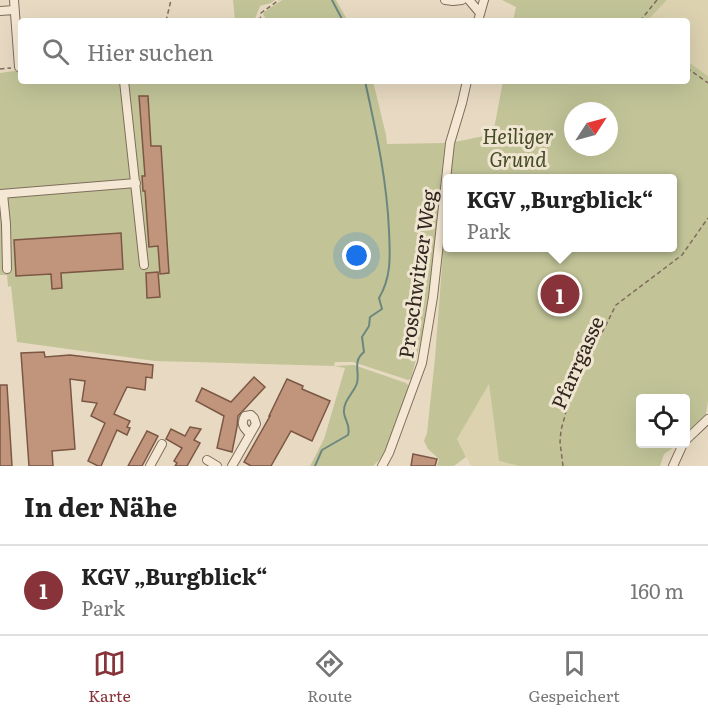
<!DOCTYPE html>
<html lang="de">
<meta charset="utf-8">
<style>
body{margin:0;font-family:Literata,serif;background:#f6f6f6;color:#222}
.controls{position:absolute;right:18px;bottom:18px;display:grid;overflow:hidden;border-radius:6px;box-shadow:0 6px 24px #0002}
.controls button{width:54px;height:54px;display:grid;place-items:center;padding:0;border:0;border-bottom:2px solid #e0e0e0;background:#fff;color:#222;font:30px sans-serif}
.compass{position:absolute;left:564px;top:102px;width:54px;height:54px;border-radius:50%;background:#fff;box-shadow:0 6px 24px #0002;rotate:54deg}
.you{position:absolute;left:357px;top:256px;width:21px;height:21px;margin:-15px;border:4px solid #fff;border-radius:50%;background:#1a73e8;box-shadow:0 0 0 9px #1a73e833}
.badge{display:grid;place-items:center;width:39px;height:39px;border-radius:50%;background:#873339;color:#fff;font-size:20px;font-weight:700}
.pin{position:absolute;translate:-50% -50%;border:3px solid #fff;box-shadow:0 2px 6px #0006}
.popup{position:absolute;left:443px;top:174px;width:234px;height:78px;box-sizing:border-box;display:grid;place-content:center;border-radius:6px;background:#fff;filter:drop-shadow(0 2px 4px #0005);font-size:20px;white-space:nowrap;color:#767676}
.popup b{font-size:22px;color:#222}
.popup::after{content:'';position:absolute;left:50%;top:100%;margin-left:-12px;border:12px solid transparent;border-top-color:#fff}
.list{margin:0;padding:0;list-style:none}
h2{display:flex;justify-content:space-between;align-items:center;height:78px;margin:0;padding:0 24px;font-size:26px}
h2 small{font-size:20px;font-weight:400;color:#767676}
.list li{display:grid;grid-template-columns:39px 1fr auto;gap:18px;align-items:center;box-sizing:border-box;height:90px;padding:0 24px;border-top:2px solid #e0e0e0}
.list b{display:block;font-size:22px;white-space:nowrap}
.list p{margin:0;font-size:20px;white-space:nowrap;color:#767676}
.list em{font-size:20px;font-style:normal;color:#767676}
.icon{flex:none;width:33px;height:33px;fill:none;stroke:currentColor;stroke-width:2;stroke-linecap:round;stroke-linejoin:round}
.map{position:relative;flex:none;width:708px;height:466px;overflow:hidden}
.search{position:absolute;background:#fff;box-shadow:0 6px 24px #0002;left:18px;right:18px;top:18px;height:66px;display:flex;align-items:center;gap:15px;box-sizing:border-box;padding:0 21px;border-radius:6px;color:#767676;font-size:22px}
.sheet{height:168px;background:#fff}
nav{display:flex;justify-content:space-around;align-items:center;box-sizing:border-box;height:84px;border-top:2px solid #e0e0e0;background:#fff;font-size:16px;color:#767676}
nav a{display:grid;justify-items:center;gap:3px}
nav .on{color:#873339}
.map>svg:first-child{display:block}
.farmland{fill:#dcd2b0}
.green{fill:#c2c498;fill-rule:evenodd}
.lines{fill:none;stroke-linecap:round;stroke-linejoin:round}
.stream{stroke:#6c877f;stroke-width:2}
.building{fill:#c1957c;stroke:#7b5744;stroke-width:1.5}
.minor-casing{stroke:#7f6c5b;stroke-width:10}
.path{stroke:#7f6c5b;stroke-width:1.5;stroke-dasharray:4.5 3;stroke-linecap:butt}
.minor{stroke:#f4e8d4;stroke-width:8}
.labels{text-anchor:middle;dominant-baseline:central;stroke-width:6;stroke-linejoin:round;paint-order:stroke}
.park-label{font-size:20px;font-style:italic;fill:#444b27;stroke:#f0e5d1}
.street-label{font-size:20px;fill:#31261e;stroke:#f0e5d1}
</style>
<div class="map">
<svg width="708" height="466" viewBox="0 0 708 466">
<rect width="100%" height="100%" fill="#e8dac2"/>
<path class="farmland" d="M667 0H708V76L687 61V21H647Z
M489 383 499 461 519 466H471L457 439Z"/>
<path class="green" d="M233 0H275L271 3 260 6 254 21H235Z
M282 0H336L348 21H267L263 14 264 12Z
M502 0H667L647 21H513L516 7Z
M687 61 708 76V401L704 426 686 439V398H640V444H679L664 454 660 466H519L499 461 489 384 457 439 466 457 454 466H437L439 459 428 449 424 441 427 433 435 358 447 199 448 248H672V178H450L455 142 493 134 503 81H687ZM573 111H609V147H573Z
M21 70V81H373L386 135 387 144 445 143 437 215 436 249 422 335 411 379 408 380 353 362H335L334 366 354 365 406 383 409 386 387 452 373 466H310L324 439 345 368 334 366 155 361 17 342 11 286 8 287 7 275H0V73Z"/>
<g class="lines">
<path class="stream" d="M332 0 343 21
M315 466 322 450 348 435C351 426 345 421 344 413 343 400 354 393 357 383 360 371 352 362 364 352L362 337 369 326 370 317 382 309 379 298C392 276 390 254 389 231 387 180 376 131 365 81"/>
</g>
<path class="building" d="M139 96H148L151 146H161L169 273 160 274 158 246 149 247 145 191H143L142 176H145Z
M121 233 123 269 61 273 62 288 52 289 51 274 16 276 14 240Z
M158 272 160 297 147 298 146 273Z
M44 352 45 357 70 355 153 365 152 378 146 377 145 390 127 387 124 393 114 414 130 421 127 427 130 428 127 435 117 430 101 466H98L88 461 105 423 91 416 97 403 82 401 85 381 70 379 75 449 52 451 53 466H29L21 353Z
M254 377 265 387 238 416 237 427 232 452 217 448 224 416 196 401 202 388 231 402Z
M287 379 303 386 302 389 330 401 312 441 291 431 271 466H251L244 462 270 416H269Z
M0 385H7L12 466H0Z
M190 427 201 429 194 440 200 443 187 466H175L177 463 174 461 182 448 166 439 171 429 185 436Z
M147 431 158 436 142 466H128Z
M413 454 437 459 435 466H411Z"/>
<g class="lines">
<g class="minor-casing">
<path id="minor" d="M14 0 19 67 21 66
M445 0 453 1 462 0
M469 0 480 13
M0 11 14 10
M478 21 484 0
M124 81 144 265
M0 194 136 183
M3 194 6 224 7 269
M686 440 708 419
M207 460 217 466
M150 466 162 444
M232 466 256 424 254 418 251 415 245 416C240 424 244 428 250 434
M382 466 389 453 422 363 433 297 450 143 462 103 467 81
M673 466 683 444"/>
</g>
<path class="path" d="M166 21 171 0
M260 21 261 13 279 0
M640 21 657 0
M687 68 708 83
M0 69 11 68
M563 466 560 442 561 430 571 394 616 305 682 255 708 218"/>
<use href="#minor" class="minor"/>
</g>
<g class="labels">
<g class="park-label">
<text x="518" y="135">Heiliger<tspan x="518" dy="23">Grund</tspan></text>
</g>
<g class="street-label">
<text transform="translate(416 274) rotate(-82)">Proschwitzer Weg</text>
<text transform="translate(576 362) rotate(-66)">Pfarrgasse</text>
</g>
</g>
</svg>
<div class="controls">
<button><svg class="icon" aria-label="locate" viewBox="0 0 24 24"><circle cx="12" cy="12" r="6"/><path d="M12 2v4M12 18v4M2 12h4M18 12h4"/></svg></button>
</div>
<svg class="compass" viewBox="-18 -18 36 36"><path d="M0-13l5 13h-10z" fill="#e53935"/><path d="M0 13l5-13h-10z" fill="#767676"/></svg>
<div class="you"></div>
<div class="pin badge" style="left:560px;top:294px">1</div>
<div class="popup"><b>KGV „Burgblick“</b>Park</div>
<div class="search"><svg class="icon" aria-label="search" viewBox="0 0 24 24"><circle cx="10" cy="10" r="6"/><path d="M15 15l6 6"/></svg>Hier suchen</div>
</div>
<section class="sheet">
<h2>In der Nähe<small></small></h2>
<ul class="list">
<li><span class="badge">1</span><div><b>KGV „Burgblick“</b><p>Park</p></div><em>160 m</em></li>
</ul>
</section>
<nav>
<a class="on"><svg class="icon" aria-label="map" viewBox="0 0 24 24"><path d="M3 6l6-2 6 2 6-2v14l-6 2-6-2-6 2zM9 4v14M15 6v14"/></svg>Karte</a>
<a><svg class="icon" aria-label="directions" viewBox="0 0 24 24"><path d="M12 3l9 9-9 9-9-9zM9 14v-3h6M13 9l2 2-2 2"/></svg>Route</a>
<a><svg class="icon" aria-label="saved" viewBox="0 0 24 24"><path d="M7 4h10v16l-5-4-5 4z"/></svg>Gespeichert</a>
</nav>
